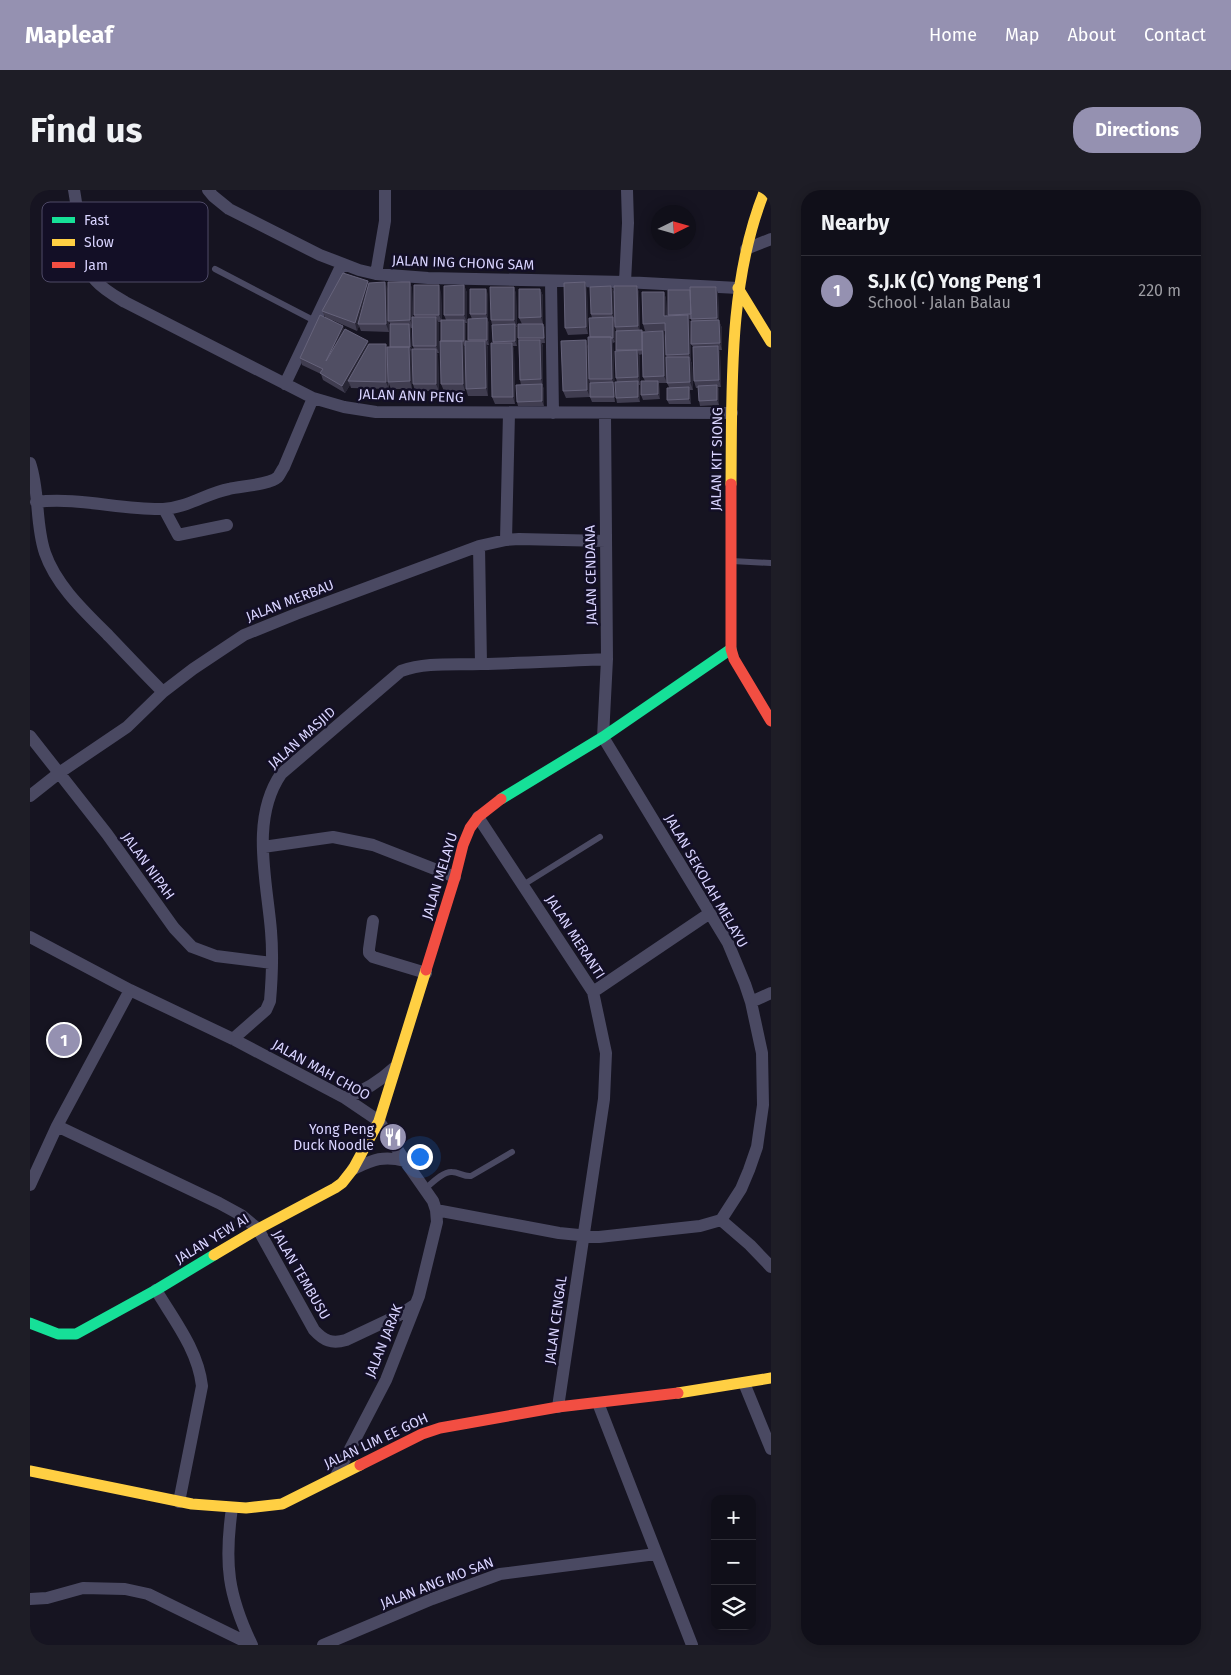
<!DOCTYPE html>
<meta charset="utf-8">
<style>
body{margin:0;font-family:"Fira Sans",sans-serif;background:#1e1d26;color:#f1f3f6}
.controls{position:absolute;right:15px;bottom:15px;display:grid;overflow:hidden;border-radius:10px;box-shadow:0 2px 12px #0003}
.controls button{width:45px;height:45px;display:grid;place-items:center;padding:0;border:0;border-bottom:1px solid #302f38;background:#100f19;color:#f1f3f6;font:25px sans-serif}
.compass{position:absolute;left:621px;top:15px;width:45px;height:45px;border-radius:50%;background:#100f19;box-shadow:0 2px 12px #0003;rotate:85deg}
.you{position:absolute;left:389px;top:966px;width:18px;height:18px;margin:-12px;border:4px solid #fff;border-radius:50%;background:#1a73e8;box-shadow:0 0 0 8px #1a73e833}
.badge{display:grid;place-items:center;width:32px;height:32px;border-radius:50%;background:#9591b1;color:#fff;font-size:16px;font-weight:700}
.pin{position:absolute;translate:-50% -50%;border:2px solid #fff;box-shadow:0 1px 5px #0006}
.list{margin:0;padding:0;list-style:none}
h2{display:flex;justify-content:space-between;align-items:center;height:65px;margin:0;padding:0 20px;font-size:21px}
h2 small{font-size:16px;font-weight:400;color:#9c9ca2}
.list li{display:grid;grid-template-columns:32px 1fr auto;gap:15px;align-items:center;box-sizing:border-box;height:70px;padding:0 20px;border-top:1px solid #302f38}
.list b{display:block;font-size:19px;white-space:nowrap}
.list p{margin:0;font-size:16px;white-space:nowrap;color:#9c9ca2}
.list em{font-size:16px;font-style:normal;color:#9c9ca2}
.icon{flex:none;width:28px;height:28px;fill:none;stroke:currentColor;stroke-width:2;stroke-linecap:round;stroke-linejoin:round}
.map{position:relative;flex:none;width:741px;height:1455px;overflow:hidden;border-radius:20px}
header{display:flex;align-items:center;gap:30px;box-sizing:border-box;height:70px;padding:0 25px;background:#9591b1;color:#fff}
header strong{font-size:24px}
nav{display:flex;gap:28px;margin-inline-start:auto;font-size:18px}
.intro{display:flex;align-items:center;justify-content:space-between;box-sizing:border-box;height:120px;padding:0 30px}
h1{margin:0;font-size:35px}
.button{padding:12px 22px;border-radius:20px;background:#9591b1;color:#fff;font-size:18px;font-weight:700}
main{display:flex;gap:30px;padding:0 30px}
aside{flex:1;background:#100f19;border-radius:20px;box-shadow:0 2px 12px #0003}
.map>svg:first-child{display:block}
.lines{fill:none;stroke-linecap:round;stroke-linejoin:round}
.lane{stroke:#4a4962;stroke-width:6}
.street{stroke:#4a4962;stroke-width:12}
.fast{stroke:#16e098;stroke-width:11}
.slow{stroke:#ffcf43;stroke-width:11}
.jam{stroke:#f24e42;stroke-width:11}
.wall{fill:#403d50;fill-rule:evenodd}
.shaded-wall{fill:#282635}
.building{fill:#504e63;stroke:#66637b}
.labels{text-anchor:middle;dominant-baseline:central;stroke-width:5;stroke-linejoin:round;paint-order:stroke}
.street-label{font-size:14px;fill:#d9d4ff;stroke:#130f26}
.poi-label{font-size:14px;fill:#d9d4ff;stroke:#130f26;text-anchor:end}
.key{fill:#130f26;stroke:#4e4a67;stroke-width:1}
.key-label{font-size:14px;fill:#d9d4ff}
</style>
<header>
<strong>Mapleaf</strong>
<nav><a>Home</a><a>Map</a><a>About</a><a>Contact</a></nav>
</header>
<div class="intro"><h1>Find us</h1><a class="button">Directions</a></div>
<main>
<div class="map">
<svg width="741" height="1455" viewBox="0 0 741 1455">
<rect width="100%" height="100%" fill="#161421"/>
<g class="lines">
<path class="lane" d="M185 79 285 131
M702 371 741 373
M493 695 570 647
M395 999C401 994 413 981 422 982 429 982 434 987 441 986L482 962"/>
<path class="street" d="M44 0C48 21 53 77 66 91 74 100 85 106 95 112L283 208 314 217 346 222 702 223
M178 0 183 6 199 19 290 65 329 80 346 84 398 88 595 92 708 98
M716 59 741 49
M346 84 355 31V0
M521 91 523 223
M595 92 598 33 597 0
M255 194 312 74
M575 224 577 469 573 547 698 753 715 794 721 812 732 863 733 915 727 957 719 980 711 999 691 1030
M0 273C10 302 5 334 15 363 26 395 54 421 77 444 96 464 114 483 133 502
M6 312C49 307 91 320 133 319 157 318 177 303 199 299 211 296 239 295 248 287 250 284 252 280 254 277L283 208
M134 319 148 345 197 335
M476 350 479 223
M449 356 451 474
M0 546 77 644 144 738 162 757 186 766 242 773
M0 606 29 583 97 537 133 502 163 479 214 445 266 424 449 356 476 350 489 349 576 351
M448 627 563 802 576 863 574 909 528 1217
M233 657 303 647 343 655 425 687
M343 731 339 759V763L343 767 396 783
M0 747 100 800 203 849 315 908 349 931 375 971 403 1011 406 1020 407 1032 389 1106 356 1190 306 1286
M563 802 680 723
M721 812 741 803
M203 849 236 820 240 811C242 788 243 764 241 741 237 691 220 629 251 584L371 481C397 472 423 475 451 474 493 473 535 471 577 469
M315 908C334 901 349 892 364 878
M27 936 189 1013 211 1025 228 1039 284 1140C294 1151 302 1154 316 1150L369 1125 386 1114
M323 979C343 970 353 965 375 971
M0 995 27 936 100 800
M406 1020 529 1043 569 1047 670 1036 691 1030
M691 1030 720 1055 741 1077
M126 1100C144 1130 168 1160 172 1196L149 1312
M714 1193 741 1259
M568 1213 662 1455
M202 1318C194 1374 198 1405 222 1455
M0 1409 17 1408 53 1398 95 1399 118 1404 222 1455
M293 1455 402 1409 470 1384 626 1364"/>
<path class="fast" d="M471 609 573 547 701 459
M0 1133 28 1144H46L126 1100 184 1065"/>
<path class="slow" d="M708 98 741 152
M701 294C702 198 698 90 735 0
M184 1065 228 1039 305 998 312 993 323 979 349 931 396 780
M648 1203 741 1188
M0 1281 162 1314 216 1318 252 1314 330 1275"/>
<path class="jam" d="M701 294V459L704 469 741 531
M396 780 425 687 433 655 440 638 448 627 471 609
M330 1275 392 1244 410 1238 528 1217 648 1203"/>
</g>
<path class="wall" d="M338 91 339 93 358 99 380 92 382 99 383 127H385L384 125 411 102 412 130H416L414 125 434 95 437 103V133H435L436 135V151H439L442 129 440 124 458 104 457 129 459 133V155H457L458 158V206H438L436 199 435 156H434L435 158V201H414L411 194V132H408L409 134V163H407L408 166 409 201H385L383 194 384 159 383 156 382 138H381L382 199H361L359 194V199L321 198 320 195 315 203 293 190 291 184 272 175 270 168 295 127 292 121ZM302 130 327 141 329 136 331 141 359 142V131L360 134V157L357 158 356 154 339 155 314 140Z
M581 96 584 102 607 96 609 103 610 140 612 142 636 148 637 193H629L630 209 613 210 611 205 615 191 613 187V164L609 165 610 167V195H609L610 212 587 213 586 208 587 192 586 188V141L584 131 585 152 583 153 585 212H562L560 207V193L559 189 560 147 562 128 561 124Z
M484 97 486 104 487 137H486L487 139V156H483L484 160 485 214H465L462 207 463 153 462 135 461 130Z
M686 97 688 104 689 131 692 138V160H689L690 163 691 197H688L689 200V215L670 216 669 211 668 198H666L664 191 663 157 661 154 662 131 661 129H659L660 133 661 171 662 174 663 200H660V202L661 214H639L637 210 639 197 637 193V167L636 165V141H615L613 134 634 102 636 109 637 126H639L638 125 660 100Z
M510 99 513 106V134L515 138V153H512L513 157V197L514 199V216H488L487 212 491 195 490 190 488 148 492 134 489 128Z
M557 99 558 144 538 145 535 138Z
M556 150 558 158 560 207 536 208 533 201Z"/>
<path class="shaded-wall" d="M338 91 341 98 328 134 329 136 327 141 325 133Z
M355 92 358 99 359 142 356 134Z
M380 92 382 99 383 138 380 130Z
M555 92 557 99 558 144 556 137Z
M409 95 411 102 412 132 409 125Z
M434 95 437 103V133L434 125Z
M581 96 584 103 585 131 582 124Z
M607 96 609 103 610 143 608 136Z
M484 97 486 104 487 137 484 130Z
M686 97 688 104 689 131 692 138V160L690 153 689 135 687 128Z
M456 99 458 104V129L456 124Z
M510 99 513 106V134L511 127Z
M634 102 636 109 637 133 634 126Z
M658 125 660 133 661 171 659 164Z
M406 127 409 134V163L406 156Z
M583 127 584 132 585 152 583 148Z
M457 128 459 133V155L457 150Z
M434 130 436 135V156L434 151Z
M379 134 381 139 382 162 380 157Z
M485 134 487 139V156L485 151Z
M513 134 515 138V153L514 148Z
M313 136 316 143 296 171Z
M633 141 636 148 637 193 634 186Z
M581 147 583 154 585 212 584 207 583 193 582 189Z
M510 150 513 157V197L511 189Z
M556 150 558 158 560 207 557 200Z
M338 151 340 159 318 191 320 195 315 203 312 196Z
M432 151 435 158V201L433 194Z
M455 151 458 158V206L456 198Z
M482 153 484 160 485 214 483 207Z
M356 154 359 162 358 192 359 199 356 192Z
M688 156 690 163 691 197 689 190Z
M379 157 382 164V199L380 191Z
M406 159 408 166 409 201 406 194Z
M607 160 610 167V195L608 187Z
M659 167 662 174 663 200 660 192Z
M608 191 609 196 610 212 608 207Z
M628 191 629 195 630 209 628 204Z
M512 194 514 199V216L512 211Z
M687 195 689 200V215L687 210Z
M659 197 660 202 661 214 659 209Z"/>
<path class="building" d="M313 83 338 91 325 133 292 121Z
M355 92 356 134H328L339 93Z
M358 92H380V130L358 131Z
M555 92 556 137 535 138 534 93Z
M384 95H409V125H384Z
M434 95V125H414V96Z
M581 96 582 124H561L560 97Z
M584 96H607L608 136 585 137Z
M460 97H484V130H461Z
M660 97H686L687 128 661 129Z
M440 99H456V124H440Z
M489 99H510L511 127 489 128Z
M638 100H660L661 124 638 125Z
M612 102H634V126L658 125 659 164 636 165 635 133 613 134Z
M290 125 313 136 296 171 315 139 338 151 312 196 290 183 293 179 270 168Z
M382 127H406V156H383Z
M583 127V148H581V147H560L559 128Z
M457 128V150H438V129Z
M411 130H434V151H411Z
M689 130 690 153 661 154V131Z
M360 134H379L380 157H360Z
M485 134V151L463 152 462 135Z
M488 134H513L514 148H488Z
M612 140V160H586V141Z
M633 141 634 186 613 187 612 142Z
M558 147H581L582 189H559Z
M489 150H510L511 189 490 190Z
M556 150 557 200 533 201 531 151Z
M410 151H432L433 194H411Z
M435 151H455L456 198 436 199Z
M461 153H482L483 207H462Z
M339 154H356V192L318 191Z
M688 156 689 190 664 191 663 157Z
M357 157H379L380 191 358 192Z
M382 159H406V194H383Z
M607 160 608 187 586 188 585 161Z
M636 167H659L660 192 637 193Z
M608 191V207L586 208 585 192Z
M611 191H628V204L611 205Z
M583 192 584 207H560V193Z
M512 194V211L487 212 486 195Z
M687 195V210L669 211 668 196Z
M659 197V209L637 210V198Z"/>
<defs>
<g id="restaurant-disc" transform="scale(1.4375)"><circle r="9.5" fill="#9591b1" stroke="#130f26"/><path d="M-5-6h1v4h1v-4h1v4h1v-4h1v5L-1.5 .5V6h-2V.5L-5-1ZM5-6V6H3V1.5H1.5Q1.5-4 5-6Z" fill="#fff"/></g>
</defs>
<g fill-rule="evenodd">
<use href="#restaurant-disc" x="363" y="947"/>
</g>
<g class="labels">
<g class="street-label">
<text transform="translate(433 73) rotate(2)">JALAN ING CHONG SAM</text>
<text transform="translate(381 206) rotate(2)">JALAN ANN PENG</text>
<text transform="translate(687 269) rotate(-89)">JALAN KIT SIONG</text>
<text transform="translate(561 385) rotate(-91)">JALAN CENDANA</text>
<text transform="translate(260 411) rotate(-21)">JALAN MERBAU</text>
<text transform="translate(272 548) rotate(-42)">JALAN MASJID</text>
<text transform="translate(118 676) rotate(54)">JALAN NIPAH</text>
<text transform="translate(410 686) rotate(-73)">JALAN MELAYU</text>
<text transform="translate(676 691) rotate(60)">JALAN SEKOLAH MELAYU</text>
<text transform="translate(545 747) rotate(57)">JALAN MERANTI</text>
<text transform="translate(291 880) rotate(29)">JALAN MAH CHOO</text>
<text transform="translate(182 1049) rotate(-31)">JALAN YEW AI</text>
<text transform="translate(271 1085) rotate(60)">JALAN TEMBUSU</text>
<text transform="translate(526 1130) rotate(-82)">JALAN CENGAL</text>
<text transform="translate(354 1151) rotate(-68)">JALAN JARAK</text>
<text transform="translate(346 1251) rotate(-25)">JALAN LIM EE GOH</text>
<text transform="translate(407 1393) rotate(-21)">JALAN ANG MO SAN</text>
</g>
<g class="poi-label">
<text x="344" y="939">Yong Peng<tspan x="344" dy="16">Duck Noodle</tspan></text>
</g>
</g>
<rect x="12" y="12" width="166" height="80" rx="8" class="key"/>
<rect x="22" y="27" width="23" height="6" fill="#16e098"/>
<rect x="22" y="49" width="23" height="7" fill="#ffcf43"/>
<rect x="22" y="72" width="23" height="6" fill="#f24e42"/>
<g class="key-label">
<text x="54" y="35">Fast</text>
<text x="54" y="57">Slow</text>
<text x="54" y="80">Jam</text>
</g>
</svg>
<div class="controls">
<button>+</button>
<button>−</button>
<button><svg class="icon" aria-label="layers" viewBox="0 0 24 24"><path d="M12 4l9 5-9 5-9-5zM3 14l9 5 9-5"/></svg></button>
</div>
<svg class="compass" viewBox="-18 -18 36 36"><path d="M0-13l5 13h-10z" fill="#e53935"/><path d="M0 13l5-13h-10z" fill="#9c9ca2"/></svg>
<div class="you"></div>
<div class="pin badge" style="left:34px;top:850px">1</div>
</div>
<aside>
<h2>Nearby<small></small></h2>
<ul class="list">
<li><span class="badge">1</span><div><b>S.J.K (C) Yong Peng 1</b><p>School · Jalan Balau</p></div><em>220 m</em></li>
</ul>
</aside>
</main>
